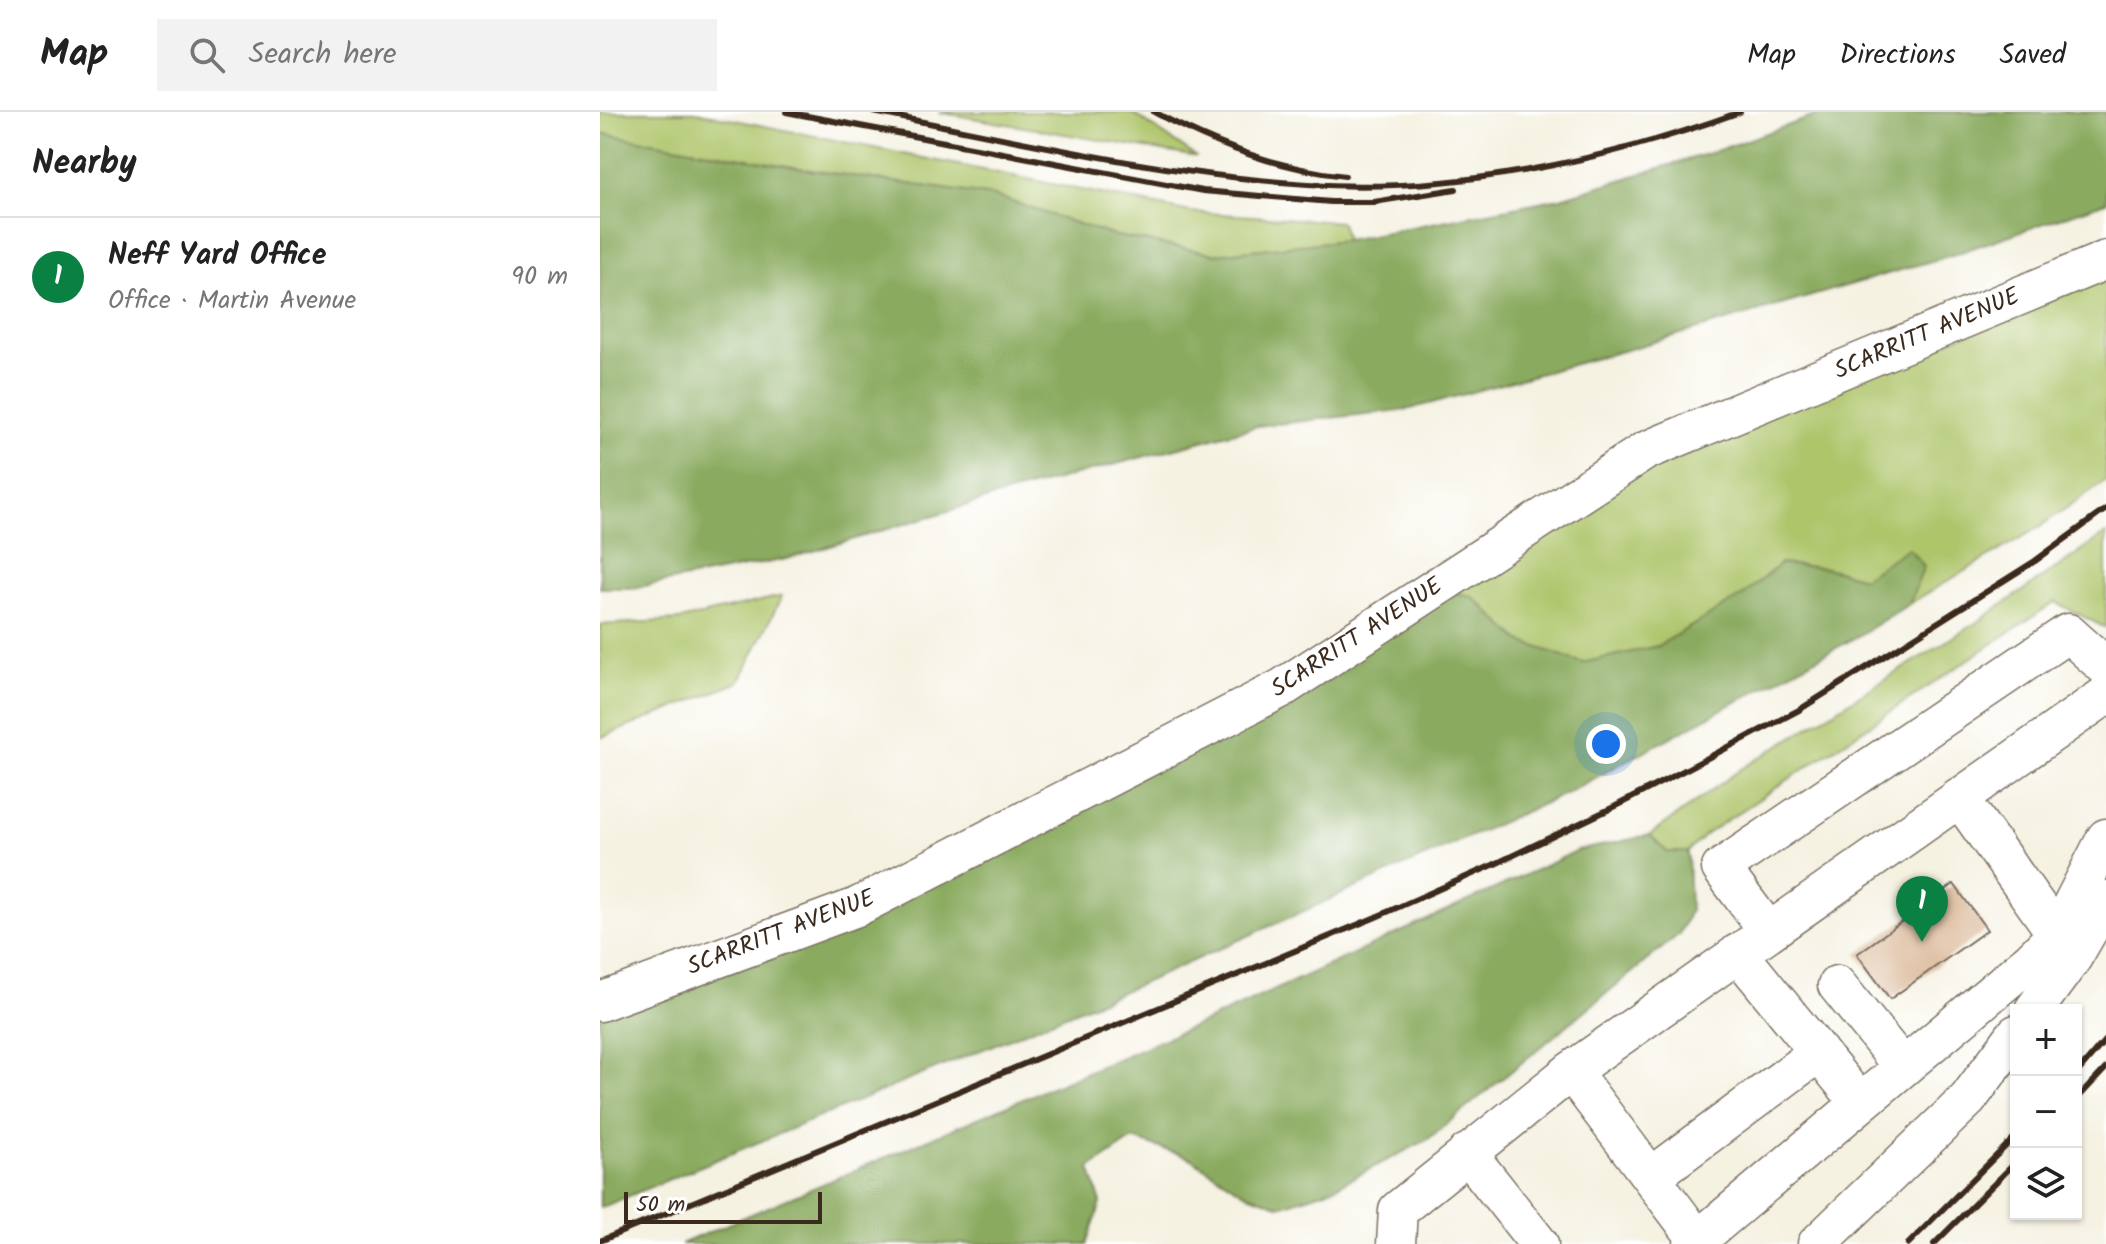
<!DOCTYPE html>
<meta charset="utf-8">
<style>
body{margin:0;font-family:Kalam,sans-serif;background:#f2f2f2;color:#222}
.controls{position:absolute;right:24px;bottom:24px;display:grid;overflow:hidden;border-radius:0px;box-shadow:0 2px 6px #0004}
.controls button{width:72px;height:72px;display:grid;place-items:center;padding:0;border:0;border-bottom:2px solid #e0e0e0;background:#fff;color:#222;font:40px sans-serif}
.scale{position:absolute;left:24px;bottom:20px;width:198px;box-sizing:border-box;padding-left:8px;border:4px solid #3b2a1e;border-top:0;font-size:22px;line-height:28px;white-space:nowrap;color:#3b2a1e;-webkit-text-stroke:6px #fff;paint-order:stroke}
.you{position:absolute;left:1006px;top:632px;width:28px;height:28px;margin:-20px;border:6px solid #fff;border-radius:50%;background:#1a73e8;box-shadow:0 0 0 12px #1a73e833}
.badge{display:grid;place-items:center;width:52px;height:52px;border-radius:50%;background:#0b8043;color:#fff;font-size:26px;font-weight:700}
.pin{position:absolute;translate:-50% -66px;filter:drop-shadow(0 2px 4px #0008)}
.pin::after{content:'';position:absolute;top:42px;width:28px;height:24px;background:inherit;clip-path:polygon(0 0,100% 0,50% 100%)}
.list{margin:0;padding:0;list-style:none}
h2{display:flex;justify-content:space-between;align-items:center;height:104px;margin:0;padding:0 32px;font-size:34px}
h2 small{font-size:26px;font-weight:400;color:#767676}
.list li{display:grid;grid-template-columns:52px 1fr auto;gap:24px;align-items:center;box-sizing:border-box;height:120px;padding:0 32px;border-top:2px solid #e0e0e0}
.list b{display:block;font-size:30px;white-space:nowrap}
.list p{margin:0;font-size:26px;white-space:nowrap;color:#767676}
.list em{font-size:26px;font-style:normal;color:#767676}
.icon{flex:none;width:44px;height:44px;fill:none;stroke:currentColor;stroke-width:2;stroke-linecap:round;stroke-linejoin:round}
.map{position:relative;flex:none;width:1506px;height:1132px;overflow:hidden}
header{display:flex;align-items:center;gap:48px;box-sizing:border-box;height:112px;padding:0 40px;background:#fff;border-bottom:2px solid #e0e0e0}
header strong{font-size:38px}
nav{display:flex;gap:44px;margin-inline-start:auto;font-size:28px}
.search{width:560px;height:72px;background:#f2f2f2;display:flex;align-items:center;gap:20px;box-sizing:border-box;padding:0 28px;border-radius:0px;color:#767676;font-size:30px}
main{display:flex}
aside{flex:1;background:#fff}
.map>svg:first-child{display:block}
.green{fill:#aec56a;stroke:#747844;stroke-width:2}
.forest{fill:#8aaa5e;stroke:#626a3e;stroke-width:2}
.building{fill:#dab796}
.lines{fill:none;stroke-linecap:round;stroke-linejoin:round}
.minor-casing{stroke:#7c7063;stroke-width:41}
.minor{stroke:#fff;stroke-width:38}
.rail{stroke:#3b2a1e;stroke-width:6}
.labels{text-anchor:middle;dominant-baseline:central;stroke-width:6;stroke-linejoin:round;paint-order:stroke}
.street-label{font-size:24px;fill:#3b2a1e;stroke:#fff}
</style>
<header>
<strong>Map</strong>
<div class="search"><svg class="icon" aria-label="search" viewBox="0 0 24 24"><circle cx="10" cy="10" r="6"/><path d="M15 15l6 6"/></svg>Search here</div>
<nav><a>Map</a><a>Directions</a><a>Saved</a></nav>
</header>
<main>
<aside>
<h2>Nearby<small></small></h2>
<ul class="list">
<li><span class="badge">1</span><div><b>Neff Yard Office</b><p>Office · Martin Avenue</p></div><em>90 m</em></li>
</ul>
</aside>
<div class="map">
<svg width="1506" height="1132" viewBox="0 0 1506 1132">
<rect width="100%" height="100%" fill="#fff"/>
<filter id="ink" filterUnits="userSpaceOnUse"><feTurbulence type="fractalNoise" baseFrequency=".0125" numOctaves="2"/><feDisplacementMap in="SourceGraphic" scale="16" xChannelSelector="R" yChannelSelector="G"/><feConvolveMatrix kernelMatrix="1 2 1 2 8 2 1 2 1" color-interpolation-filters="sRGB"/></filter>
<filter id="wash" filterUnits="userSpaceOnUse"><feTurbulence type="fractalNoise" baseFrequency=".006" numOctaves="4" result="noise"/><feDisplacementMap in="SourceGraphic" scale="32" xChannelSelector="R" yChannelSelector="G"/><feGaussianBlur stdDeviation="1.8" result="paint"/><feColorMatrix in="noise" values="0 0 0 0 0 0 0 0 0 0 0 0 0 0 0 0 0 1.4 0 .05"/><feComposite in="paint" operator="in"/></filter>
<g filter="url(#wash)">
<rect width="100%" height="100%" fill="#f5f2e2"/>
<path class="green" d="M0 0H95L591 100 741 110 746 128 615 142 511 123 394 84 216 59 0 21Z
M338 0H531L597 45Z
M1506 166V368L1441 414 1309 492 1324 454 1263 466 1226 456 1180 452 1142 484 1058 534 982 551 920 529 872 484 832 476 975 378Z
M1506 422V516L1455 490 1105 723 1088 740H1067L1050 723 1141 657 1379 509Z
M182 484 139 570 0 626V513L80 508Z"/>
<path class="forest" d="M1226 0H1506V90L1352 143 1026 238 810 297 658 314 412 380 187 447 34 476H0V21L216 59 394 84 511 123 615 142 746 128 960 86 1113 40Z
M1308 436 1324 454 1309 492 1253 527 967 681 550 868 0 1096V891L613 617 832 476 872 484 920 529 982 551 1058 534 1142 484 1180 452 1226 456 1263 466Z
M1050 723 1067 740H1088L1090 799 1079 822 827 1028 729 1078 680 1094 643 1080 588 1045 533 1027 490 1056 501 1091 487 1132H81L609 908 977 739Z"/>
<g id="blocks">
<path class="building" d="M1354 772 1387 818 1290 887 1257 842Z"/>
</g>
</g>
<g filter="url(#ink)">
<use href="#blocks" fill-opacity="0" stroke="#7c7063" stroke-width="2"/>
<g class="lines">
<g class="minor-casing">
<path id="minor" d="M1359 685 1473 845
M1168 819 1121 756 1468 521 1506 555
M1138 841 1260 991
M1237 873 1303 955
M0 890 257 795 682 576 1045 339 1506 148
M1434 898 1473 845 1506 788
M971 959 1101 1132
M867 1041 939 1132
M1051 1065 1219 940
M796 1132 798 1098 971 959 1506 583
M1093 1132 1431 848 1457 822 1506 726
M1217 1132 1368 987 1416 922"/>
</g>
<use href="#minor" class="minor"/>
<path class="rail" d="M186 0 603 79 731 90H774L856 77
M273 0C417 28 561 63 708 72 851 82 1006 49 1140 0
M554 0C613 32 677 57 745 64
M1476 962 1506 927
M1476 988 1506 956
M0 1129 776 805 893 753 1016 694 1199 598 1435 449 1506 397
M1308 1132 1416 1024
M1334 1132 1416 1050"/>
</g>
</g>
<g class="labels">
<g class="street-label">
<text transform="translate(1327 222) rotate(-23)">SCARRITT AVENUE</text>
<text transform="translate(757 526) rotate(-33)">SCARRITT AVENUE</text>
<text transform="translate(181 821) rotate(-21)">SCARRITT AVENUE</text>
</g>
</g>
</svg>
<div class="controls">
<button>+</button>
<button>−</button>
<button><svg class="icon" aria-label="layers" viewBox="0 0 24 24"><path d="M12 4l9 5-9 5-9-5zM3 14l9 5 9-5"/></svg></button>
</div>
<div class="scale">50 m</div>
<div class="you"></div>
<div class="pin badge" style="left:1322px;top:830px">1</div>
</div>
</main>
